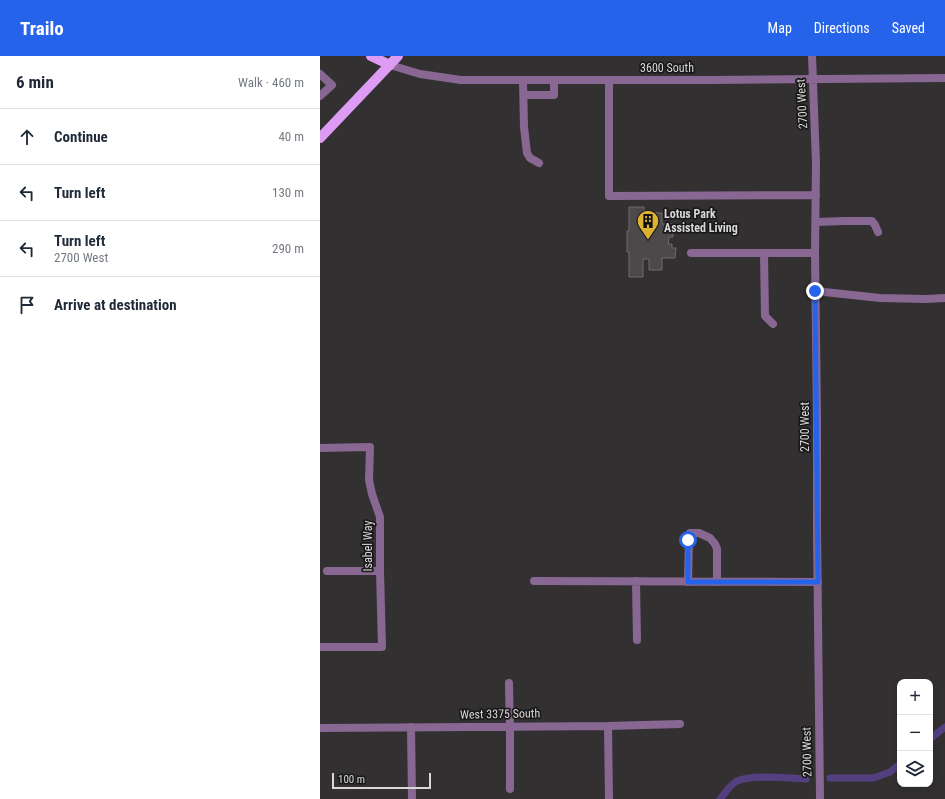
<!DOCTYPE html>
<meta charset="utf-8">
<style>
body{margin:0;font-family:"Roboto Condensed",sans-serif;background:#f6f6f7;color:#1f2937}
.controls{position:absolute;right:12px;bottom:12px;display:grid;overflow:hidden;border-radius:8px;box-shadow:0 2px 6px #0003}
.controls button{width:36px;height:36px;display:grid;place-items:center;padding:0;border:0;border-bottom:1px solid #e0e1e3;background:#fff;color:#1f2937;font:20px sans-serif}
.scale{position:absolute;left:12px;bottom:10px;width:99px;box-sizing:border-box;padding-left:4px;border:2px solid #d9d7d8;border-top:0;font-size:11px;line-height:14px;white-space:nowrap;color:#d9d7d8;-webkit-text-stroke:3px #1a191a;paint-order:stroke}
.stop{position:absolute;width:12px;height:12px;margin:-9px;border:3px solid #2563eb;border-radius:50%;background:#fff}
.stop.end{background:#2563eb;border-color:#fff;box-shadow:0 1px 4px #0008}
.list{margin:0;padding:0;list-style:none}
h2{display:flex;justify-content:space-between;align-items:center;height:52px;margin:0;padding:0 16px;font-size:17px}
h2 small{font-size:13px;font-weight:400;color:#747a83}
.list li{display:grid;grid-template-columns:26px 1fr auto;gap:12px;align-items:center;box-sizing:border-box;height:56px;padding:0 16px;border-top:1px solid #e0e1e3}
.list b{display:block;font-size:15px;white-space:nowrap}
.list p{margin:0;font-size:13px;white-space:nowrap;color:#747a83}
.list em{font-size:13px;font-style:normal;color:#747a83}
.icon{flex:none;width:22px;height:22px;fill:none;stroke:currentColor;stroke-width:2;stroke-linecap:round;stroke-linejoin:round}
.map{position:relative;flex:none;width:625px;height:743px;overflow:hidden}
header{display:flex;align-items:center;gap:24px;box-sizing:border-box;height:56px;padding:0 20px;background:#2563eb;color:#fff}
header strong{font-size:19px}
nav{display:flex;gap:22px;margin-inline-start:auto;font-size:14px}
main{display:flex}
aside{flex:1;background:#fff}
.map>svg:first-child{display:block}
.lines{fill:none;stroke-linecap:round;stroke-linejoin:round}
.canal{stroke:#544081;stroke-width:7}
.building{fill:#4d494a;stroke:#6e6a6b}
.minor{stroke:#886892;stroke-width:8}
.major{stroke:#de9bf4;stroke-width:10}
.route{stroke:#2563eb;stroke-width:5}
.labels{text-anchor:middle;dominant-baseline:central;stroke-width:3.5;stroke-linejoin:round;paint-order:stroke}
.street-label{font-size:12px;fill:#d9d7d8;stroke:#1a191a}
.poi-label{font-size:12px;font-weight:bold;fill:#d9d7d8;stroke:#1a191a;text-anchor:start}
</style>
<header>
<strong>Trailo</strong>
<nav><a>Map</a><a>Directions</a><a>Saved</a></nav>
</header>
<main>
<aside>
<h2>6 min<small>Walk · 460 m</small></h2>
<ul class="list">
<li><svg class="icon" aria-label="ahead" viewBox="0 0 24 24"><path d="M12 20V5M6 11l6-6 6 6"/></svg><div><b>Continue</b></div><em>40 m</em></li>
<li><svg class="icon" aria-label="left" viewBox="0 0 24 24"><path d="M17 20v-9H6M10 6l-5 5 5 5"/></svg><div><b>Turn left</b></div><em>130 m</em></li>
<li><svg class="icon" aria-label="left" viewBox="0 0 24 24"><path d="M17 20v-9H6M10 6l-5 5 5 5"/></svg><div><b>Turn left</b><p>2700 West</p></div><em>290 m</em></li>
<li><svg class="icon" aria-label="arrive" viewBox="0 0 24 24"><path d="M6 21V4h12l-3 4 3 4H6"/></svg><div><b>Arrive at destination</b></div></li>
</ul>
</aside>
<div class="map">
<svg width="625" height="743" viewBox="0 0 625 743">
<rect width="100%" height="100%" fill="#333032"/>
<g class="lines">
<path class="canal" d="M610 683 625 671
M510 722H553L570 716 580 708
M400 743C405 737 410 729 417 725 432 718 470 722 486 723"/>
</g>
<path class="building" d="M309 151H324V168H329V157H342V168H353V181H349L348 188H352V192H356L355 202H342V214H329V203H323V221H309V196H307V175H309Z"/>
<g class="lines">
<path class="minor" d="M492 0 496 107 495 197 497 361V476L500 743
M70 9 100 18 141 24H392L625 22
M0 18 12 29 0 40
M203 24 204 71 207 97 210 102 219 107
M289 24V140L496 139
M204 39H234V24
M496 166 525 165H552L555 169 558 176
M371 197H495
M444 197 445 260 453 268
M495 235 560 242 606 243 625 242
M0 392 50 391 49 424 52 438 60 461V515L62 591H0
M7 515H60
M214 525 498 526
M316 525 317 584
M368 526 369 482 370 477H379L390 482 395 488 397 493V526
M189 627 190 678V733
M288 670 289 743
M91 671 92 743
M0 672 288 670 360 668"/>
<path class="major" d="M51 0 70 9
M0 82 78 0"/>
</g>
<g class="lines">
<path class="route" d="M368 484V526H498L495 235"/>
</g>
<defs>
<g id="building-pin" transform="scale(1.15)"><path d="M0 17L-7.5 6A9.5 9.5 0 1 1 7.5 6Z" fill="#dcb233" stroke="#1a191a"/><path d="M-4-6H4V6H1V3H-1V6H-4ZM-2.5-4.3h1.7v1.8h-1.7ZM.8-4.3h1.7v1.8H.8ZM-2.5-1h1.7V.8h-1.7ZM.8-1h1.7V.8H.8Z" fill="#111"/></g>
</defs>
<g fill-rule="evenodd">
<use href="#building-pin" x="328" y="165"/>
</g>
<g class="labels">
<g class="street-label">
<text x="347" y="12">3600 South</text>
<text transform="translate(482 48) rotate(-93)">2700 West</text>
<text transform="translate(485 371) rotate(-90)">2700 West</text>
<text transform="translate(48 490) rotate(-90)">Isabel Way</text>
<text transform="translate(180 658) rotate(-1)">West 3375 South</text>
<text transform="translate(487 696) rotate(-91)">2700 West</text>
</g>
<g class="poi-label">
<text x="344" y="158">Lotus Park<tspan x="344" dy="14">Assisted Living</tspan></text>
</g>
</g>
</svg>
<div class="controls">
<button>+</button>
<button>−</button>
<button><svg class="icon" aria-label="layers" viewBox="0 0 24 24"><path d="M12 4l9 5-9 5-9-5zM3 14l9 5 9-5"/></svg></button>
</div>
<div class="scale">100 m</div>
<div class="stop" style="left:368px;top:484px"></div>
<div class="stop end" style="left:495px;top:235px"></div>
</div>
</main>
